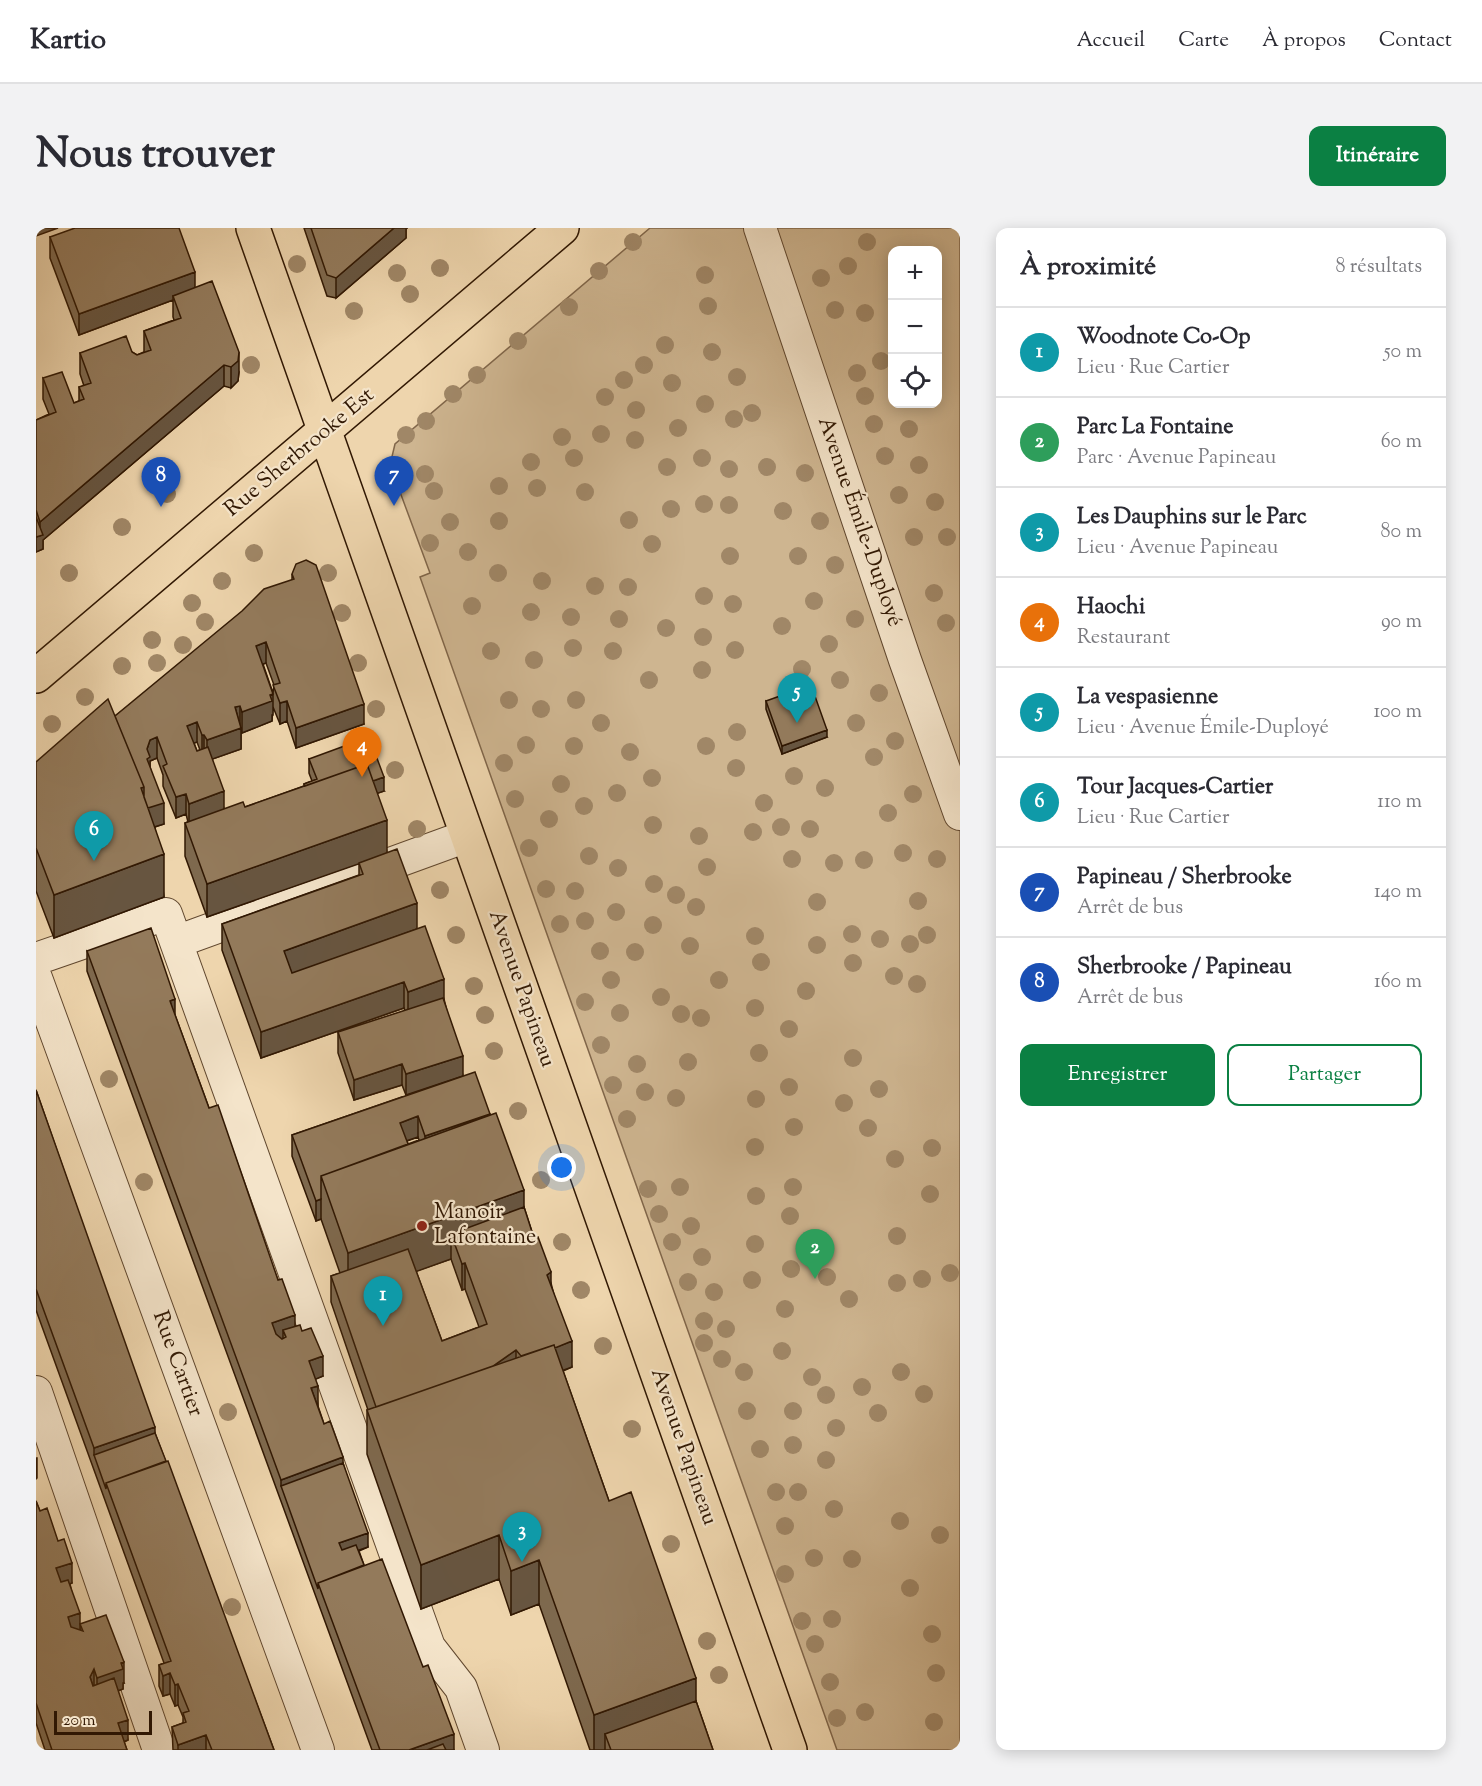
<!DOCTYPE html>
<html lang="fr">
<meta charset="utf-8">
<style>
body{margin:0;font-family:"Sorts Mill Goudy",serif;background:#f2f2f3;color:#2b2b33}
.controls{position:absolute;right:18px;top:18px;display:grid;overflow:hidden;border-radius:12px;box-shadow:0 3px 15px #0003}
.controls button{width:54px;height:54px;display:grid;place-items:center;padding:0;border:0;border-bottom:2px solid #e1e1e2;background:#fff;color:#2b2b33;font:30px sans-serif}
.scale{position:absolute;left:18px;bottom:15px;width:98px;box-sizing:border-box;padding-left:6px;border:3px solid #311803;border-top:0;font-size:16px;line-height:21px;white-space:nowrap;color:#311803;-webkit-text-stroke:4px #f4e4ca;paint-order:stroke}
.you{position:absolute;left:526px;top:940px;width:21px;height:21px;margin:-15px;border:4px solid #fff;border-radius:50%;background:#1a73e8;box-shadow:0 0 0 9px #1a73e833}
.badge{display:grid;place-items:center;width:39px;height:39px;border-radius:50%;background:#0b8043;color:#fff;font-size:20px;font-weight:700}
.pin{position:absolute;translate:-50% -50px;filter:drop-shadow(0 2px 3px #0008)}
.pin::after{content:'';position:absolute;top:32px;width:21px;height:18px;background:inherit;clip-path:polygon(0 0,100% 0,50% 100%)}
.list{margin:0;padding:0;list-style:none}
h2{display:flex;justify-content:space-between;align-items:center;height:78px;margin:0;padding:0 24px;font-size:26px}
h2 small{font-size:20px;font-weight:400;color:#7c7c81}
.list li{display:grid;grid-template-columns:39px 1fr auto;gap:18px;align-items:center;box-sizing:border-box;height:90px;padding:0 24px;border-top:2px solid #e1e1e2}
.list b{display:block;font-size:22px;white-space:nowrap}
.list p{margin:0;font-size:20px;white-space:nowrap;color:#7c7c81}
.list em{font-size:20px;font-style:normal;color:#7c7c81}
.actions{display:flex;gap:12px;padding:18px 24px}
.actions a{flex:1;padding:14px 0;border:2px solid #0b8043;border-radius:12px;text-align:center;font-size:21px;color:#0b8043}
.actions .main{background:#0b8043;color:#fff}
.icon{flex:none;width:33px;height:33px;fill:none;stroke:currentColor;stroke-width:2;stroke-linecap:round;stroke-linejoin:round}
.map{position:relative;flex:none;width:924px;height:1522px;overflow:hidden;border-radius:12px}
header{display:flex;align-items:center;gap:36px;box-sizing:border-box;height:84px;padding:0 30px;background:#fff;border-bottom:2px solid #e1e1e2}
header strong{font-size:28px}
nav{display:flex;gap:33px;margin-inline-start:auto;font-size:21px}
.intro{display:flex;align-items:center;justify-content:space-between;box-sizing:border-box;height:144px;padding:0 36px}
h1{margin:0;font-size:42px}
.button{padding:15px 27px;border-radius:12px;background:#0b8043;color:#fff;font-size:21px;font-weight:700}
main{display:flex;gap:36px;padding:0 36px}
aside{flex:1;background:#fff;border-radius:12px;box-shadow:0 3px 15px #0003}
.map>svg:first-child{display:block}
.green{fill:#ceb590;stroke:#80664a;stroke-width:1.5;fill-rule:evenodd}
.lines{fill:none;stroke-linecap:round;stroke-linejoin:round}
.minor-casing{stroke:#60472e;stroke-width:34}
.major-casing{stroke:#311803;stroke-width:36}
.minor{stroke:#f4e4ca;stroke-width:32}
.major{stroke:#eed5ad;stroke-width:33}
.tree{fill:#a08767}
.wall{fill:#7e694e;stroke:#311803;stroke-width:1.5;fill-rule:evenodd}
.shaded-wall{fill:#675540;stroke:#311803;stroke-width:1.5}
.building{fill:#937a5b;stroke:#311803;stroke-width:1.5}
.poi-dot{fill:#8f2418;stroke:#f4e4ca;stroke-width:2}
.labels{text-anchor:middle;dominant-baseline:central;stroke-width:4.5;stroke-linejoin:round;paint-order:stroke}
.street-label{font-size:22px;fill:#311803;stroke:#f4e4ca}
.poi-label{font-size:22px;fill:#311803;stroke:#f4e4ca;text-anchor:start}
</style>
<header>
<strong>Kartio</strong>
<nav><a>Accueil</a><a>Carte</a><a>À propos</a><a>Contact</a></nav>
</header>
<div class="intro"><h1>Nous trouver</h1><a class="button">Itinéraire</a></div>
<main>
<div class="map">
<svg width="924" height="1522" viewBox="0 0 924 1522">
<rect width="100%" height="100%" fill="#eed5ad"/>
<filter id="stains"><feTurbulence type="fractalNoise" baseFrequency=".00333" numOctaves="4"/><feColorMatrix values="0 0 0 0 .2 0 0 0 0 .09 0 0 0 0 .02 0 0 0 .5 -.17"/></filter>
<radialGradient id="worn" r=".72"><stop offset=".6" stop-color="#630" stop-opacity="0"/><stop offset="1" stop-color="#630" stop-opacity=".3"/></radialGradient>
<path class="green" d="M614 0H924V1522H801L384 349 394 345 354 237 359 216ZM856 22H902V176H856Z"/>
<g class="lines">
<g class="minor-casing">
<path id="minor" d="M724 0 869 432 924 586
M140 714 431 608
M0 731 130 686 393 1419 425 1460 447 1522
M0 750 282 1522
M0 1164 123 1522"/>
</g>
<g class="major-casing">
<path id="major" d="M217 0 754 1522
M0 448 526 0"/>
</g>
<use href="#minor" class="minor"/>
<use href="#major" class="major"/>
</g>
<g class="tree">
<circle cx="597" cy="14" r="9"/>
<circle cx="831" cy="14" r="9"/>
<circle cx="261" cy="36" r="9"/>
<circle cx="812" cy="38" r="9"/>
<circle cx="404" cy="40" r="9"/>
<circle cx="563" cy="43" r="9"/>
<circle cx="361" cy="45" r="9"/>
<circle cx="669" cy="47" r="9"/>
<circle cx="785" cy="50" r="9"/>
<circle cx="374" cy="66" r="9"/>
<circle cx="672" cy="78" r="9"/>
<circle cx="533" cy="79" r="9"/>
<circle cx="799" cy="82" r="9"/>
<circle cx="318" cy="83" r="9"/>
<circle cx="829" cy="85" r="9"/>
<circle cx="482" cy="113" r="9"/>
<circle cx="629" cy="117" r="9"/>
<circle cx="676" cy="124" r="9"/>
<circle cx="845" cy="133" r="9"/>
<circle cx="215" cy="137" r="9"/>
<circle cx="608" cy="137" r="9"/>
<circle cx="821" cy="145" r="9"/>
<circle cx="441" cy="147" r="9"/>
<circle cx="701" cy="149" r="9"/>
<circle cx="588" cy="152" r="9"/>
<circle cx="636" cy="155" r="9"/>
<circle cx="417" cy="166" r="9"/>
<circle cx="829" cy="168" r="9"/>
<circle cx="569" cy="169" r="9"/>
<circle cx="669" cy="176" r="9"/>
<circle cx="600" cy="182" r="9"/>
<circle cx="716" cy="185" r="9"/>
<circle cx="698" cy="191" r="9"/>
<circle cx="390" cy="193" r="9"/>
<circle cx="838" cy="196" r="9"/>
<circle cx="642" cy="200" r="9"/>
<circle cx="873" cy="201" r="9"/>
<circle cx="565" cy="206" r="9"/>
<circle cx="370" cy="207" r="9"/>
<circle cx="526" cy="209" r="9"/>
<circle cx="599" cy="212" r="9"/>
<circle cx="849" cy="228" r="9"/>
<circle cx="538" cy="230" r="9"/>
<circle cx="666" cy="230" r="9"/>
<circle cx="495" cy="234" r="9"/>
<circle cx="883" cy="237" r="9"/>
<circle cx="631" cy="239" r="9"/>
<circle cx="731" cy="239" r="9"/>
<circle cx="693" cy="241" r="9"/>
<circle cx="769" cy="245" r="9"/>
<circle cx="389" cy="246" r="9"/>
<circle cx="463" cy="258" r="9"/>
<circle cx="501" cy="260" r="9"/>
<circle cx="398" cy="263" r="9"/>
<circle cx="549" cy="264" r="9"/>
<circle cx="131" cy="266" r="9"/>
<circle cx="863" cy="267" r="9"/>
<circle cx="899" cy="274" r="9"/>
<circle cx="668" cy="276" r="9"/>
<circle cx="693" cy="277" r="9"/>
<circle cx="635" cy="281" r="9"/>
<circle cx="747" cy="283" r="9"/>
<circle cx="593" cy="292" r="9"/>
<circle cx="463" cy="293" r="9"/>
<circle cx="784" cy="293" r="9"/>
<circle cx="414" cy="294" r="9"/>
<circle cx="86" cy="299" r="9"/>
<circle cx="878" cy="309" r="9"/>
<circle cx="911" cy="309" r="9"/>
<circle cx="394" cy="315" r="9"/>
<circle cx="616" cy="316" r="9"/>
<circle cx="432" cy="324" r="9"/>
<circle cx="218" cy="325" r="9"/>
<circle cx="694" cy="328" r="9"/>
<circle cx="762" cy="328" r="9"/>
<circle cx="799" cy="337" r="9"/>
<circle cx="33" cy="345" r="9"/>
<circle cx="292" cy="345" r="9"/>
<circle cx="462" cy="345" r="9"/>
<circle cx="186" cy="353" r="9"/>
<circle cx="506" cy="353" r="9"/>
<circle cx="559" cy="358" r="9"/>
<circle cx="592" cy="359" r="9"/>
<circle cx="898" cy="365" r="9"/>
<circle cx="668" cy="368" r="9"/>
<circle cx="778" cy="373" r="9"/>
<circle cx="156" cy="375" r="9"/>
<circle cx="697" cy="376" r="9"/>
<circle cx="436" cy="378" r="9"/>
<circle cx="495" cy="384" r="9"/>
<circle cx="306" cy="385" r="9"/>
<circle cx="535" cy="389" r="9"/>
<circle cx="583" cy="391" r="9"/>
<circle cx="819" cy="391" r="9"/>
<circle cx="169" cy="394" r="9"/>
<circle cx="910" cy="395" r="9"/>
<circle cx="746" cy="398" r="9"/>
<circle cx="630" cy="400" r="9"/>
<circle cx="667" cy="409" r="9"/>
<circle cx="116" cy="412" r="9"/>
<circle cx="793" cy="416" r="9"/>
<circle cx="147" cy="417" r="9"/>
<circle cx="537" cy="420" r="9"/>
<circle cx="699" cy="422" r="9"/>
<circle cx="455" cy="423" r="9"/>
<circle cx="577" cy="423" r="9"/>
<circle cx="498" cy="432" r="9"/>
<circle cx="121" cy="435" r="9"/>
<circle cx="322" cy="435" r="9"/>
<circle cx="86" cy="438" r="9"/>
<circle cx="766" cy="441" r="9"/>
<circle cx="666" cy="442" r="9"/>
<circle cx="613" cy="452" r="9"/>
<circle cx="804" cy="452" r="9"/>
<circle cx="843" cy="465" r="9"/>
<circle cx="49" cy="469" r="9"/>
<circle cx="473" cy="472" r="9"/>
<circle cx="540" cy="472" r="9"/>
<circle cx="340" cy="481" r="9"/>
<circle cx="505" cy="481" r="9"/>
<circle cx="565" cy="495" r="9"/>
<circle cx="820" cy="495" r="9"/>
<circle cx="16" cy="496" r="9"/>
<circle cx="701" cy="504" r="9"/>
<circle cx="859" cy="513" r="9"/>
<circle cx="490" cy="517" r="9"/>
<circle cx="538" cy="518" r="9"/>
<circle cx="670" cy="518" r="9"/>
<circle cx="594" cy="524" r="9"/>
<circle cx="838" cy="529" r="9"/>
<circle cx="468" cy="535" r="9"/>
<circle cx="700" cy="540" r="9"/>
<circle cx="359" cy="542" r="9"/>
<circle cx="758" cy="548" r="9"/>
<circle cx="616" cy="550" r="9"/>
<circle cx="525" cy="556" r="9"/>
<circle cx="789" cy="560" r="9"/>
<circle cx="581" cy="565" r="9"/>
<circle cx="877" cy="566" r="9"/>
<circle cx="479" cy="571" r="9"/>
<circle cx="728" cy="575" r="9"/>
<circle cx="548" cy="578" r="9"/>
<circle cx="852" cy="585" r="9"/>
<circle cx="513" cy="591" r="9"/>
<circle cx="617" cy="597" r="9"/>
<circle cx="745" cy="599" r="9"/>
<circle cx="381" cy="601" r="9"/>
<circle cx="774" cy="601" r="9"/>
<circle cx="717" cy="604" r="9"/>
<circle cx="663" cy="608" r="9"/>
<circle cx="493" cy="620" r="9"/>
<circle cx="867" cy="625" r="9"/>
<circle cx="553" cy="628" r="9"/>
<circle cx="756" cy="631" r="9"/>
<circle cx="901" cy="631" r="9"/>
<circle cx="828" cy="632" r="9"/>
<circle cx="798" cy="635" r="9"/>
<circle cx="671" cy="639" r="9"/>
<circle cx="582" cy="640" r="9"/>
<circle cx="618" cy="656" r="9"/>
<circle cx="510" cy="661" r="9"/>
<circle cx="404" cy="662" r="9"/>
<circle cx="539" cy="663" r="9"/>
<circle cx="640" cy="667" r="9"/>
<circle cx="882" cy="673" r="9"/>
<circle cx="781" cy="674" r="9"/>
<circle cx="660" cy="679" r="9"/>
<circle cx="580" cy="684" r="9"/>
<circle cx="549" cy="693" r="9"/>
<circle cx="524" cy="696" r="9"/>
<circle cx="617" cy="697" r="9"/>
<circle cx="816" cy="706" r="9"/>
<circle cx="420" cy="707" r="9"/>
<circle cx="891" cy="707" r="9"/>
<circle cx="719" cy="708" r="9"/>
<circle cx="844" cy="711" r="9"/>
<circle cx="874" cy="716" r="9"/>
<circle cx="781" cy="717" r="9"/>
<circle cx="654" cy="718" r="9"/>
<circle cx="564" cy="723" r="9"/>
<circle cx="599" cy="724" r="9"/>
<circle cx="725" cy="734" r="9"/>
<circle cx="817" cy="735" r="9"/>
<circle cx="858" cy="748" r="9"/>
<circle cx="575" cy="752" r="9"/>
<circle cx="683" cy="752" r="9"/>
<circle cx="881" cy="756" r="9"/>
<circle cx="438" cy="758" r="9"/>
<circle cx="770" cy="763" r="9"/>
<circle cx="625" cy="769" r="9"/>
<circle cx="549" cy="774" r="9"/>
<circle cx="719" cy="780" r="9"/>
<circle cx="584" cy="785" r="9"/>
<circle cx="645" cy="786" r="9"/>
<circle cx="449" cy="787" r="9"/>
<circle cx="665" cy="790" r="9"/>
<circle cx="753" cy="801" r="9"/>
<circle cx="565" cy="817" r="9"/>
<circle cx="458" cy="823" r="9"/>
<circle cx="723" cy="825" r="9"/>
<circle cx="817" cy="830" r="9"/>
<circle cx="652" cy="834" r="9"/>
<circle cx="601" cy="836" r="9"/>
<circle cx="73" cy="851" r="9"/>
<circle cx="577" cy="857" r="9"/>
<circle cx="753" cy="859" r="9"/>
<circle cx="843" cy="861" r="9"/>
<circle cx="609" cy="864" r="9"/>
<circle cx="640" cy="870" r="9"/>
<circle cx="720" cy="871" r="9"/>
<circle cx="808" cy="875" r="9"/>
<circle cx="482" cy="883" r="9"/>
<circle cx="591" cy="891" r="9"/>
<circle cx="758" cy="899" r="9"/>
<circle cx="832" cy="900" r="9"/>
<circle cx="719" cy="919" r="9"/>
<circle cx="896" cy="920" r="9"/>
<circle cx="859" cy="931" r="9"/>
<circle cx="505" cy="952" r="9"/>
<circle cx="108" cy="954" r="9"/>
<circle cx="644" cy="959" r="9"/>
<circle cx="757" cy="959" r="9"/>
<circle cx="612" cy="961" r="9"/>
<circle cx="894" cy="966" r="9"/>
<circle cx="720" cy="968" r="9"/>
<circle cx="623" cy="986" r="9"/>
<circle cx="754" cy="988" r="9"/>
<circle cx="655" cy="998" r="9"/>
<circle cx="861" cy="1008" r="9"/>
<circle cx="526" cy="1014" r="9"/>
<circle cx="636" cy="1014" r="9"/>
<circle cx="719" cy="1016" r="9"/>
<circle cx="666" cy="1029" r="9"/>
<circle cx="755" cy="1041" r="9"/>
<circle cx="914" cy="1045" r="9"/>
<circle cx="791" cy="1049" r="9"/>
<circle cx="886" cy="1051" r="9"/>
<circle cx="716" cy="1052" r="9"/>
<circle cx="652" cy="1054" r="9"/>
<circle cx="861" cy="1055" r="9"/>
<circle cx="545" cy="1062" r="9"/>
<circle cx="678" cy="1064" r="9"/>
<circle cx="813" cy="1071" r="9"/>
<circle cx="749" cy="1081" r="9"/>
<circle cx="668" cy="1093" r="9"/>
<circle cx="690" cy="1101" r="9"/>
<circle cx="668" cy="1115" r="9"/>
<circle cx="567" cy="1118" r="9"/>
<circle cx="746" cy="1123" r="9"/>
<circle cx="686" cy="1131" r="9"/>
<circle cx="708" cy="1144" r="9"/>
<circle cx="865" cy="1144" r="9"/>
<circle cx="776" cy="1149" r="9"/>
<circle cx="826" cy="1159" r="9"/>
<circle cx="888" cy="1166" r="9"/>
<circle cx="790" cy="1167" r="9"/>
<circle cx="711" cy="1183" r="9"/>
<circle cx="757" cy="1183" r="9"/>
<circle cx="192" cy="1184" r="9"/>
<circle cx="842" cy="1185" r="9"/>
<circle cx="800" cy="1200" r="9"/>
<circle cx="596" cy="1201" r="9"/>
<circle cx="757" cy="1217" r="9"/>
<circle cx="724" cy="1221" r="9"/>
<circle cx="790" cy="1232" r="9"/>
<circle cx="740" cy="1264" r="9"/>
<circle cx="762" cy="1264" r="9"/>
<circle cx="798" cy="1281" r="9"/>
<circle cx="864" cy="1293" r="9"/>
<circle cx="749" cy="1298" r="9"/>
<circle cx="904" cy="1307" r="9"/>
<circle cx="635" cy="1316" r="9"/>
<circle cx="778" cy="1330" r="9"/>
<circle cx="816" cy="1331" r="9"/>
<circle cx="749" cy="1346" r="9"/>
<circle cx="874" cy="1360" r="9"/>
<circle cx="196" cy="1379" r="9"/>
<circle cx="796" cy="1391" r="9"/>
<circle cx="766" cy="1393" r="9"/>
<circle cx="896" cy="1406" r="9"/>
<circle cx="671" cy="1413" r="9"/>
<circle cx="779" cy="1416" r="9"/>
<circle cx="900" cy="1445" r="9"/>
<circle cx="683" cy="1447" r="9"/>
<circle cx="794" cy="1454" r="9"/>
<circle cx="829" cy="1484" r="9"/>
<circle cx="801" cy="1490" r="9"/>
<circle cx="898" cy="1494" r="9"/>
</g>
<path class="wall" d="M268 0H371L370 1V10L300 70 291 68Z
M14 9 159 60 203 144 202 153 195 160 188 158 7 312V321L0 324V192L13 186 7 171V150L38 175 43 173V159L48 158 44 146V125L96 124 101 127 108 124V103L138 92 137 89V72L43 107 14 30Z
M256 346 328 496 260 520 251 493 244 496 237 479 236 493 206 505 205 503V521L176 531 188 581 209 579 268 558V556L276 553 273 545V531L348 563 341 565 351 625 408 771 427 848 454 887 488 979 498 1010 515 1055 536 1139 527 1143 573 1273 660 1473 677 1522H554L503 1376 475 1387 463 1351 385 1381 331 1226V1182H332L295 1074V1048L304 1045 285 991 280 993 256 928V907L415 852 370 867 366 857 318 872 302 825V804L369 783 368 780 225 830 186 722V696L323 647V635L171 689 149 628V595L152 594 150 586 140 590 127 558V547L121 530 114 533V539L128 596 119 599 128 669 18 710 0 663V534L79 488 256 352ZM230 435 238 457 237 465 227 436ZM161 514 164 522 161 523 158 515ZM382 909 383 912 372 916 371 913ZM415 1031 426 1062 429 1061 443 1099 406 1113 380 1043Z
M730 473 791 509 746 526 730 481Z
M51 723 139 787 173 880 242 1052 259 1098 266 1103 287 1148 279 1151 282 1178 288 1196 307 1235 332 1319 323 1323 328 1337 418 1522H336L51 743Z
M0 862 119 1205 238 1522H137L136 1499 147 1495V1489L142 1477 139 1478 134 1466 127 1468 123 1458V1437L128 1435 0 1082Z
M0 1273 4 1283 36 1355 34 1356 44 1402V1396L88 1455H87V1461L82 1463 92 1512 88 1514 91 1522H9L0 1495Z"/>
<path class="shaded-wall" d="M0 0H22L0 8Z
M358 0H371L370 1V10L300 70V50Z
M159 44V64L137 68V72L43 107V86Z
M203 124V144L202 153 195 160V139Z
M188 137V158L7 312V321L0 324V309L4 308V294Z
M230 414V435L220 439V418Z
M237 466V487H236V493L206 505V484Z
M251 473V493L244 496V475Z
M328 476V496L260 520V500Z
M204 478V498L199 479Z
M161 494V514L151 518V498Z
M205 500V521L171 533V512Z
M791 502V509L746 526V518Z
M166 507H168V527L166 528Z
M121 509V530L114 533V549L111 551V521L114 512Z
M348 549V563L275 590V575Z
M108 559 128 575V596L105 603V560Z
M188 563V584L153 597V576Z
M150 566V586L140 590V569Z
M351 592V626L171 689V656Z
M128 626V669L18 710V667Z
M381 675V701L248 749V723Z
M408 751V777L372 790V764Z
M368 754V780L225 830V804Z
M139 771V791L134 773Z
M427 828V848L370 867V846Z
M366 836V857L318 872V852Z
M454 886V906L389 929V908Z
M382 888V909L364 915V895Z
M488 962V1004L415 1006V1031L312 1068V1025Z
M285 971V991L280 993V973Z
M429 1035V1061L426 1062V1036Z
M515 1044V1070L511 1047Z
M259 1087V1108L250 1109 247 1102V1112L236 1116V1095Z
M536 1113V1139L488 1157V1131Z
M480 1122V1148L446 1146Z
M287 1128V1148L273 1154V1133Z
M282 1158V1179L275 1160Z
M119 1199V1219L58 1227V1220Z
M307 1229V1249L245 1258V1252Z
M0 1230H1V1250L0 1251Z
M332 1305V1319L303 1329V1315Z
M463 1307V1351L385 1381V1337Z
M503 1332V1376L475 1387V1343Z
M36 1335V1355L20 1361V1340Z
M44 1385V1406L32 1409V1389Z
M88 1434V1455H87V1461L61 1470V1450Z
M58 1441V1462L54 1449Z
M134 1445V1466L127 1468V1448Z
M660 1450V1494L569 1506V1522H558V1487Z
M142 1456V1477L139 1478V1457Z
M92 1492V1512L82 1516V1495Z
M418 1506V1522H373Z
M170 1507V1522H142V1517Z"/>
<path class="building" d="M39 0H143L159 44 43 86 14 9Z
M275 0H358L300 50 291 47Z
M176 53 203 124 202 133 195 139 188 137 4 294 0 282V192L20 184 7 150 26 144 38 175 48 171 43 159 55 155 44 125 90 108 96 124 101 127 115 122 108 103 145 90 137 68Z
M0 289 7 307 0 309Z
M270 332 280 337 328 476 260 500 251 473 244 475 237 457 244 455 230 414 220 418 237 466 234 467 236 473 206 484 204 478 199 479 205 500 171 512 168 507H166L161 494 151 498 161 523 172 519 188 563 153 576 150 566 140 569 127 538 131 536 121 509 114 512 111 521 114 529 111 531 128 575 112 580 108 569V559L79 488 206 383 228 361 258 351 256 346 260 336Z
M775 457 791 502 746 518 730 473Z
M72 471 108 559 105 560 128 626 18 667 0 620V534Z
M333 509 348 549 337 553 331 536 269 558 268 556 281 551 273 531Z
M331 536 351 592 171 656 149 595 207 574 209 579Z
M361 621 381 675 248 723 256 745 389 698 408 751 372 764 368 754 225 804 186 696 327 646 323 635Z
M115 700 139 771 134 773 173 880 182 877 242 1052 246 1051 259 1087 236 1095 240 1106 246 1111 250 1109 247 1102 264 1097 266 1103 275 1100 287 1128 273 1133 282 1158 275 1160 288 1196 294 1193 307 1229 245 1252 51 723Z
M407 770 427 828 370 846 366 836 318 852 302 804Z
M439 844 454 886 389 908 382 888 364 895 372 916 285 948V971L280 973 256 907Z
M0 862 119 1199 58 1220 0 1061Z
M460 885 488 962 312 1025 285 948Z
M488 979 498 1010 502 1009 515 1044 511 1047 536 1113 519 1120 518 1117 485 1128 480 1122 457 1138 340 1179 295 1048 372 1021 406 1113 451 1096 429 1035 426 1036 415 1006Z
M518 1117 573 1273 595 1264 660 1450 558 1487 503 1332 475 1343 463 1307 385 1337 331 1182Z
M119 1205 130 1233 70 1255V1261L58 1227Z
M132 1233 238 1522H176L170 1507 142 1517 136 1499 150 1494 147 1485 153 1483 142 1456 139 1457 134 1445 127 1448 123 1437 135 1433 70 1255Z
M307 1235 332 1305 303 1315 306 1322 320 1317 328 1337 282 1355V1361L245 1258Z
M0 1273 4 1283 11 1280 22 1313 28 1311 36 1335 20 1340 25 1354 32 1352 44 1385 32 1389 35 1399 47 1403 44 1396 70 1387 88 1434 85 1435 87 1441 61 1450 58 1441 54 1449 57 1458 78 1450 92 1492 82 1495 91 1522H16L0 1475Z
M346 1331 387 1439 392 1437 418 1506 373 1522H344L282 1355Z
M660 1473 677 1522H575L569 1506Z
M407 1516 410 1522H391Z"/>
<circle class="poi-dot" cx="386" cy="998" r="6"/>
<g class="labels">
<g class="street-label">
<text transform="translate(264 225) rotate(-40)">Rue Sherbrooke Est</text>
<text transform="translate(823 294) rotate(71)">Avenue Émile-Duployé</text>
<text transform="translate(485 761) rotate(71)">Avenue Papineau</text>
<text transform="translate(141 1136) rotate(70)">Rue Cartier</text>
<text transform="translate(647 1219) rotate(71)">Avenue Papineau</text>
</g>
<g class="poi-label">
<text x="398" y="985">Manoir<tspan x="398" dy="25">Lafontaine</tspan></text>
</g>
</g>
<rect width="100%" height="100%" filter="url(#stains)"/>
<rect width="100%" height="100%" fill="url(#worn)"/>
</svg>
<div class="controls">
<button>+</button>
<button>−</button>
<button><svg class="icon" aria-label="locate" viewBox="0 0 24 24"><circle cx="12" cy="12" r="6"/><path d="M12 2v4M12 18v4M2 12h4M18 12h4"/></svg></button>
</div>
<div class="scale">20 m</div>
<div class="you"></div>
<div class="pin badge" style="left:347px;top:1098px;background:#0f9aa8">1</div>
<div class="pin badge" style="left:779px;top:1051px;background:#2e9e5b">2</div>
<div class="pin badge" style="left:486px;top:1334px;background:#0f9aa8">3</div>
<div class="pin badge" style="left:326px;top:549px;background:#e8710a">4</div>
<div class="pin badge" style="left:761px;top:495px;background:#0f9aa8">5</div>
<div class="pin badge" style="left:58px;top:633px;background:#0f9aa8">6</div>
<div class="pin badge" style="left:358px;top:278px;background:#1a4fb4">7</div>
<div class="pin badge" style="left:125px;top:279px;background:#1a4fb4">8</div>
</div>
<aside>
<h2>À proximité<small>8 résultats</small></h2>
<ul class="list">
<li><span class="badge" style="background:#0f9aa8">1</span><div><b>Woodnote Co-Op</b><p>Lieu · Rue Cartier</p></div><em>50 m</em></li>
<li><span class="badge" style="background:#2e9e5b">2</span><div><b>Parc La Fontaine</b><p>Parc · Avenue Papineau</p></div><em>60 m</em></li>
<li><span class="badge" style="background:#0f9aa8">3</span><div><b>Les Dauphins sur le Parc</b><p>Lieu · Avenue Papineau</p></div><em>80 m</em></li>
<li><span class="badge" style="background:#e8710a">4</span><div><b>Haochi</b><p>Restaurant</p></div><em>90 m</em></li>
<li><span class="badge" style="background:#0f9aa8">5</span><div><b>La vespasienne</b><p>Lieu · Avenue Émile-Duployé</p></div><em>100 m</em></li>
<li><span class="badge" style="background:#0f9aa8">6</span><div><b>Tour Jacques-Cartier</b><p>Lieu · Rue Cartier</p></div><em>110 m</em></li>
<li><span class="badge" style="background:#1a4fb4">7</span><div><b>Papineau / Sherbrooke</b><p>Arrêt de bus</p></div><em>140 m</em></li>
<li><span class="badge" style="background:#1a4fb4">8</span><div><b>Sherbrooke / Papineau</b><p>Arrêt de bus</p></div><em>160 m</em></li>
</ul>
<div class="actions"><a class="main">Enregistrer</a><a>Partager</a></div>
</aside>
</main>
